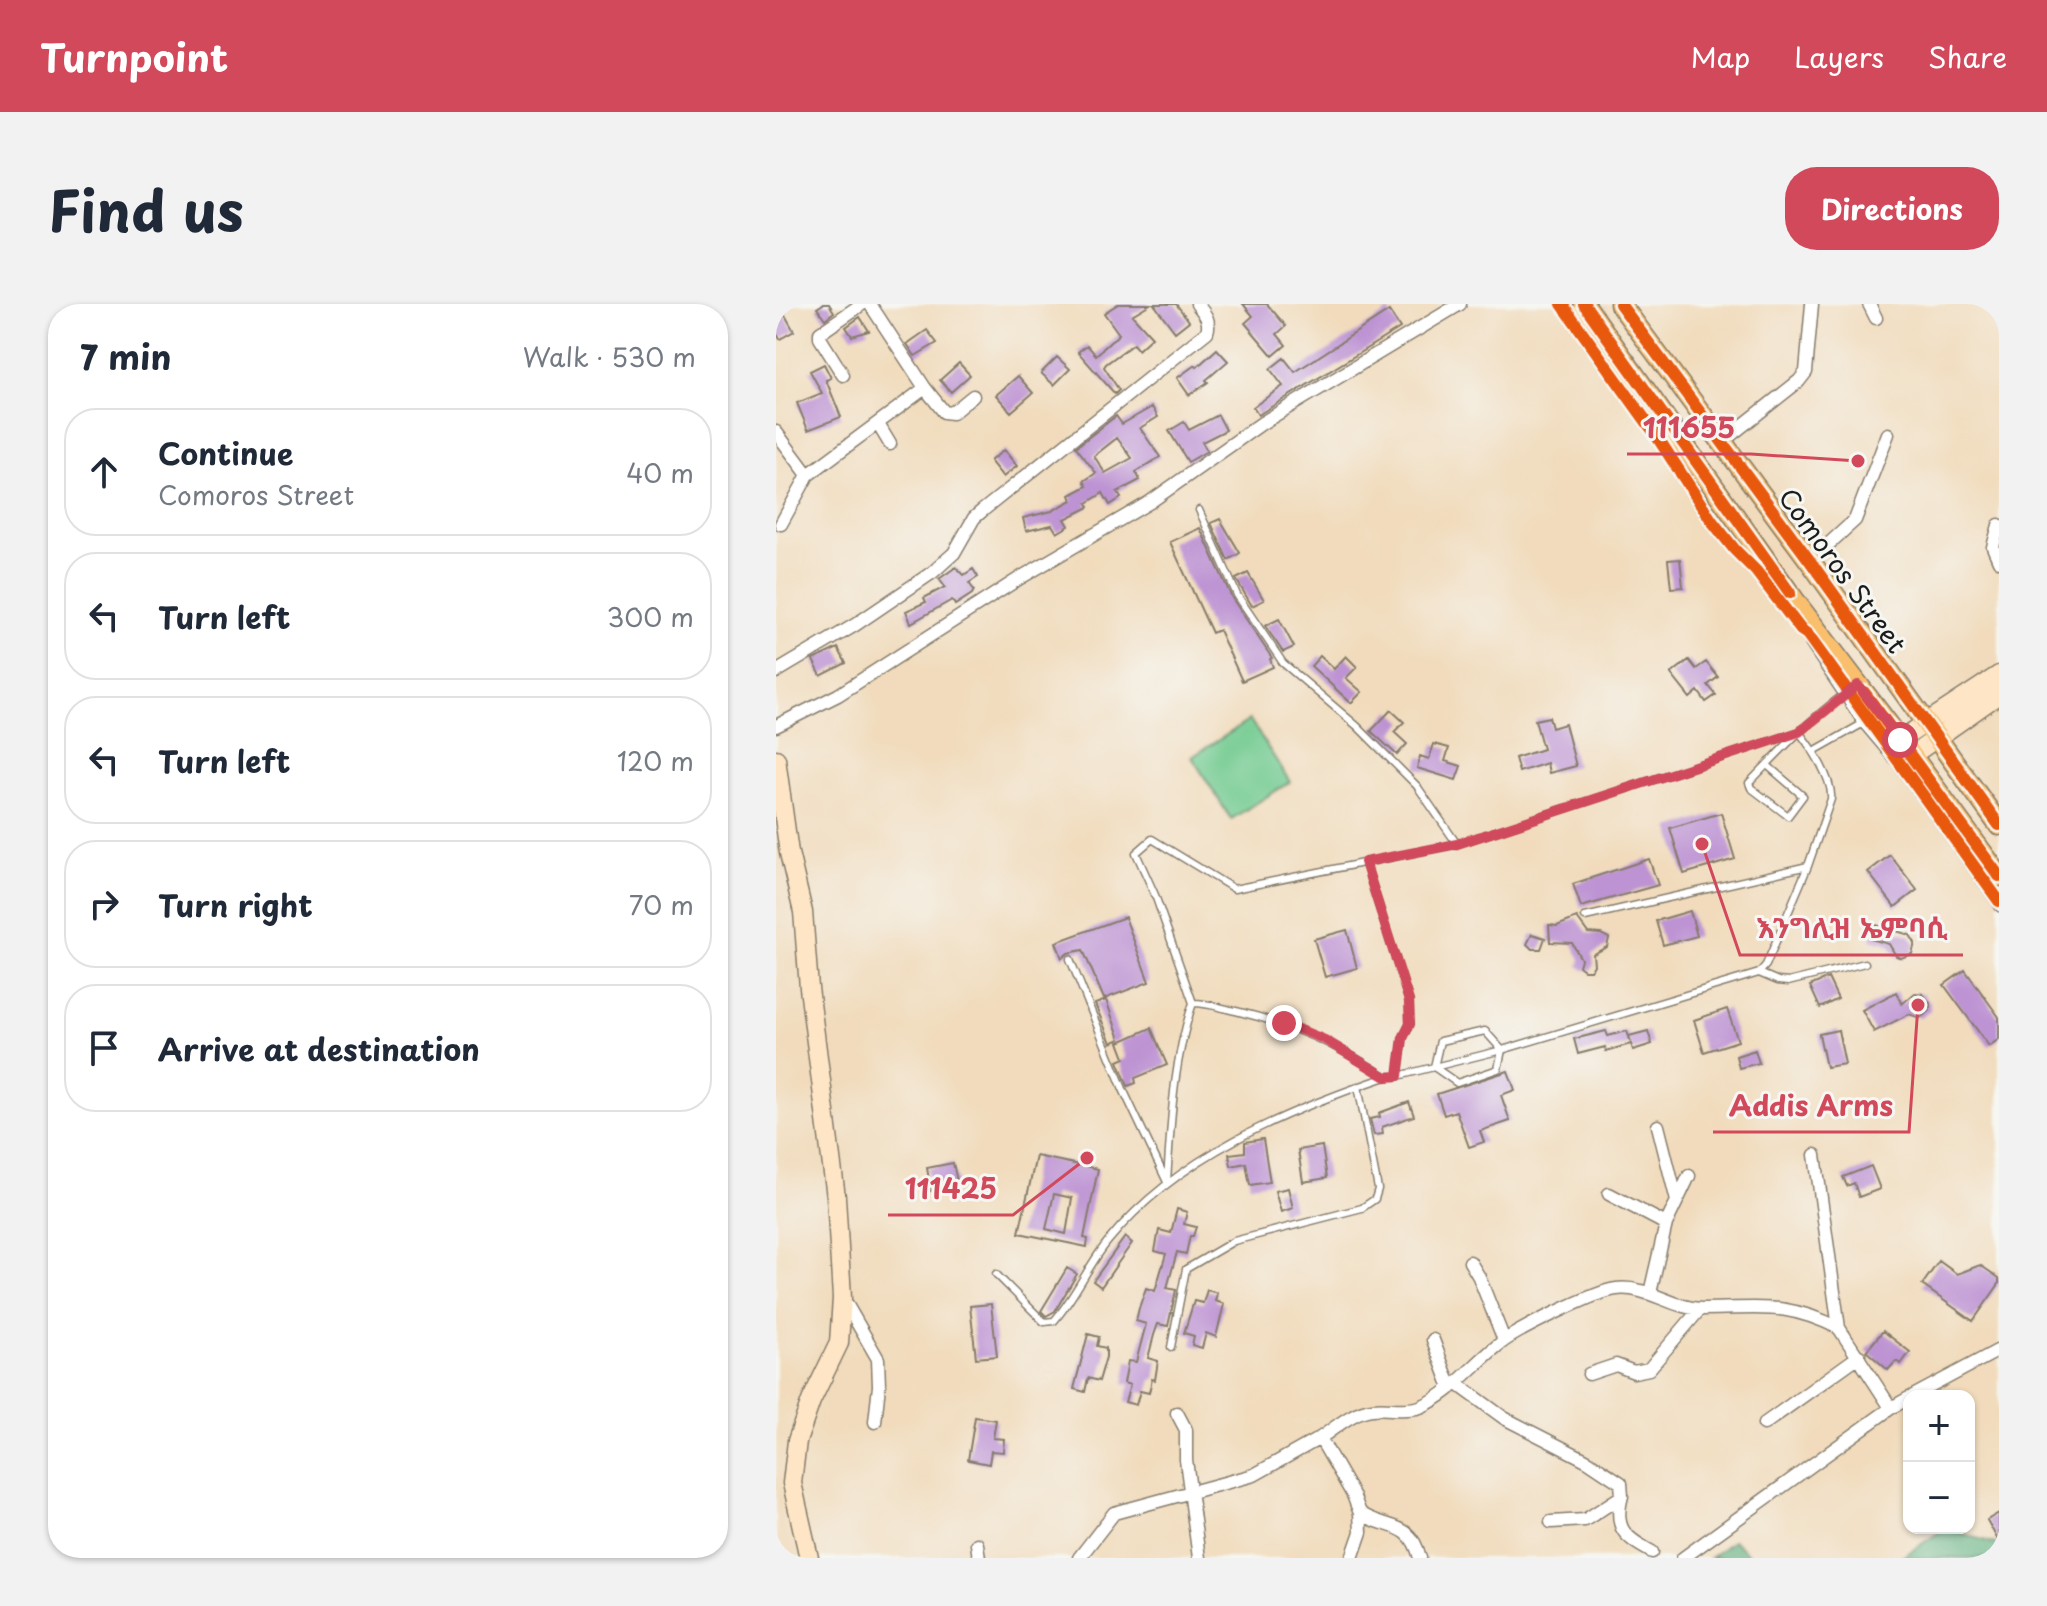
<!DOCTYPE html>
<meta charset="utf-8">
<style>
body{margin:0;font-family:"Playpen Sans","Noto Sans Ethiopic",sans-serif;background:#f2f2f3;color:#1f2937}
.controls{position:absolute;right:24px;bottom:24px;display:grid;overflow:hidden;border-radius:16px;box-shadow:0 2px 6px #0004}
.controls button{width:72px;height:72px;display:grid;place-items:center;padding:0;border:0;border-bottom:2px solid #e0e1e3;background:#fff;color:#1f2937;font:40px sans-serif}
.stop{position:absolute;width:24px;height:24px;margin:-18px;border:6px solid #d1495b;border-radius:50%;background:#fff}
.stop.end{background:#d1495b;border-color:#fff;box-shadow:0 2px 8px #0008}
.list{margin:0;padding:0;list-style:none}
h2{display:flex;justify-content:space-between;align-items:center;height:104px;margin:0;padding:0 32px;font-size:34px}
h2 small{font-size:26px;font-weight:400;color:#747a83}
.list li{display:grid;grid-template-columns:52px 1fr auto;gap:24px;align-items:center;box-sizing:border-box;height:128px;margin:0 16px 16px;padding:0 16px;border:2px solid #e0e1e3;border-radius:32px}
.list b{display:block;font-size:30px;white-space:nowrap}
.list p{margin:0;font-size:26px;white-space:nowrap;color:#747a83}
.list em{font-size:26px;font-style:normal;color:#747a83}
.icon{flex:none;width:44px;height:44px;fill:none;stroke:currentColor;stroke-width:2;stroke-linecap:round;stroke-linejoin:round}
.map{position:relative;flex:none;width:1223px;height:1254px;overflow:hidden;border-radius:32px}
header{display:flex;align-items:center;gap:48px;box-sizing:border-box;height:112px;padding:0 40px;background:#d1495b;color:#fff}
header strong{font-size:38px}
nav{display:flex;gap:44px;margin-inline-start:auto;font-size:28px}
.intro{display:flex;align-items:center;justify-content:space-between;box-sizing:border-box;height:192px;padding:0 48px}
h1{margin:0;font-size:56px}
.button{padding:20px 36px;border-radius:32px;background:#d1495b;color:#fff;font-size:28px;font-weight:700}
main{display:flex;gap:48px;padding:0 48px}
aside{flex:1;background:#fff;border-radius:32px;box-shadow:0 2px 6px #0004}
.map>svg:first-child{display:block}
.green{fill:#73cb91;stroke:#487456;stroke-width:2}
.forest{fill:#5eaf7b;stroke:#3d664c;stroke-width:2}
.building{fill:#bd93d3;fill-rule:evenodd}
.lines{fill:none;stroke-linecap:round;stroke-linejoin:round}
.lane-casing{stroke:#867c6c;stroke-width:9}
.street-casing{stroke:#867c6c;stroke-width:15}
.secondary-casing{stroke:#867c6c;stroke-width:21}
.primary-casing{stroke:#867c6c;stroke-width:23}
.lane{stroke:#fff;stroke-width:6}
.street{stroke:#fff;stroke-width:12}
.secondary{stroke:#fde5c5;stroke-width:18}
.primary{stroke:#f9bf6d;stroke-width:20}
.cycleway-casing{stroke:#f6f6f2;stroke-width:17}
.cycleway{stroke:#e8590c;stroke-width:12}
.route{stroke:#d1495b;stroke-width:10}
.labels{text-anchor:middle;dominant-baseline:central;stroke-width:6;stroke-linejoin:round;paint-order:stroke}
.street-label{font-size:26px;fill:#1c1c1c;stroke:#f6f6f2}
.leader{fill:none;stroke:#d1495b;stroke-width:3}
.callout-dot{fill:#d1495b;stroke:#f6f6f2;stroke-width:3}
.callout-label{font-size:28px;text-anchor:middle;font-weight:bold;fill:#d1495b;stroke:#f6f6f2;stroke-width:6;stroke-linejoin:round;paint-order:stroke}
</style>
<header>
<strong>Turnpoint</strong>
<nav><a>Map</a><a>Layers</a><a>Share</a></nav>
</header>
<div class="intro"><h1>Find us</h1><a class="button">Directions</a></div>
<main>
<aside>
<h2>7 min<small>Walk · 530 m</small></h2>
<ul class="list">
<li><svg class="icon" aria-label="ahead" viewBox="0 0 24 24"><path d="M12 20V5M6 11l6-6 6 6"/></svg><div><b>Continue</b><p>Comoros Street</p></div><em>40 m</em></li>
<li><svg class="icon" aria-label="left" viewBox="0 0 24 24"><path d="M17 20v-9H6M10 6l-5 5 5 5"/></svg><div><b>Turn left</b></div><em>300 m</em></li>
<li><svg class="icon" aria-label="left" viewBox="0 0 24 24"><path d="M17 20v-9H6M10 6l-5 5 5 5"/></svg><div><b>Turn left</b></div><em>120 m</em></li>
<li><svg class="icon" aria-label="right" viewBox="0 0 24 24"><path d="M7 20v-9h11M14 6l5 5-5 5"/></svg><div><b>Turn right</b></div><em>70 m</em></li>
<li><svg class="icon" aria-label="arrive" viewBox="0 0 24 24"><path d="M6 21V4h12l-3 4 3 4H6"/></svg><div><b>Arrive at destination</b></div></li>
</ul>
</aside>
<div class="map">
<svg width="1223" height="1254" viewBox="0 0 1223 1254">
<rect width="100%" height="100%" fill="#f6f6f2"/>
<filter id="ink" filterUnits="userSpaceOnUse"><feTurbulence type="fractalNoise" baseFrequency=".0125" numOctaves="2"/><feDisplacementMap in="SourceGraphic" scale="16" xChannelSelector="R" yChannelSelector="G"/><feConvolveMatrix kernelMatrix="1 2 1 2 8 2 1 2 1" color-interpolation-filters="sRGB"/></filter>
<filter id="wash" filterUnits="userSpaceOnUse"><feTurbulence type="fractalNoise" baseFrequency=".006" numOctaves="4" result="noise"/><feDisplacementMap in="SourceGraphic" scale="32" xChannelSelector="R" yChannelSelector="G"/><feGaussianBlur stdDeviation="1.8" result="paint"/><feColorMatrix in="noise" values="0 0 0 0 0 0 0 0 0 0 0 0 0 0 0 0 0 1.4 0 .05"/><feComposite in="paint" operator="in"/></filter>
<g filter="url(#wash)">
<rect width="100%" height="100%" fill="#f1dbbc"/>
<path class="green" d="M474 416 514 478 455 515 416 453Z"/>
<path class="forest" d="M1169 1224 1223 1241V1254H1125Z
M957 1236 976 1254H934Z"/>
<g id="blocks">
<path class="building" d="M47 0H53L58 8 49 15 41 4Z
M342 0H374L356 11 376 33 362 46 357 40 330 60 328 63 343 86 339 90 302 48 311 41 320 51 343 30 328 9Z
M378 0H400L413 17 399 28Z
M467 0H491L510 22 501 30 510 41 497 52 469 19 477 12Z
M613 7 624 24 482 111 477 103 507 82 494 65 508 54 519 68Z
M9 11 18 27 4 35 0 29V16Z
M84 13 93 27 76 32 70 23Z
M151 26 161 39 139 52 131 40Z
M441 45 452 57 430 76 432 78 413 91 401 74 419 61 421 63Z
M281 53 294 65 278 81 265 69Z
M183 59 194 71 175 88 164 76Z
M48 60 55 74 50 76 65 113 32 126 21 99 46 89 34 67Z
M242 72 257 89 235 108 220 91Z
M376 103 382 113 364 124 384 153 360 168 364 176 341 188 345 194 334 201 327 189 311 199 313 203 289 215 293 222 281 229 276 221 250 227 247 214 276 207 296 196 294 191 311 182 308 177 320 169 300 143 340 112 346 120ZM341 134 356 154 329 169 318 152Z
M442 111 450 126 426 138 431 147 412 158 393 127 408 118 413 126Z
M228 146 241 162 227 173 214 157Z
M444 215 464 249 452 256 435 219Z
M424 224 456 294 496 354 494 355 497 363 466 377 443 326 436 329 394 238Z
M904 255 907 283 895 284 892 256Z
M180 263 188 271 197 265 202 273 193 279 198 286 196 290 179 301 176 296 135 319 130 307 150 298 148 294 169 283 163 275Z
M472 269 488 296 476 302 460 275Z
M503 315 518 343 507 348 489 322Z
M62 344 70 359 45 372 37 356Z
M544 352 558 365 570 352 581 363 570 374 586 388 575 399 535 362Z
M913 356 920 365 930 358 942 373 932 381 940 391 930 398 922 387 914 394 895 370Z
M615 406 628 418 618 428 631 440 621 451 595 427Z
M773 413 776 424 789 420 800 462 773 469 771 459 743 468 739 454 767 445 759 416Z
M658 440 673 444 669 457 685 462 680 476 641 464 644 452 653 455Z
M945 509 959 555 908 570 894 524Z
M1114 551 1141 586 1119 603 1092 568Z
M873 555 882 581 805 603 797 580Z
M914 607 921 632 887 641 880 617Z
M349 613 373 678 328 695 307 646 292 649 286 654 280 638Z
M801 614 812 629 825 630 833 634 831 643 817 650 818 661 815 666H808L803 662 805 655 796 639 774 638 773 621 781 622Z
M1100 621 1134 631 1139 639 1136 650 1125 654 1120 652 1113 640 1095 635Z
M571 626 581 664 549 673 538 635Z
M756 630 769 634 765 645H756L751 640Z
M1189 666 1223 713V735L1213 742 1168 681Z
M1052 674 1062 695 1044 704 1034 682Z
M1120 688 1126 700 1139 689 1147 690 1154 699V707L1144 714 1133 710 1098 728 1086 706Z
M330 696 344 735 335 739 319 700Z
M951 705 962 737 928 748 918 716Z
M375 724 391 761 359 774 360 779 352 782 342 757 349 754 343 738Z
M1062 726 1069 760 1050 763 1043 730Z
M830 727 832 732 851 727 855 739 853 732 872 727 876 740 857 746 855 740 830 747 829 743 802 750 798 735Z
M979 746 983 759 963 764 960 752Z
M732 767 739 786 725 791 734 817 704 827 708 838 693 843 680 807 668 811 661 790Z
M633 798 638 812 606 823 607 830 598 831 594 815 604 813 603 809Z
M487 835 494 878 474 881 470 859 455 862 453 850 469 848V838Z
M546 842 551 874 527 878 522 846Z
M260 852 322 865 308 934 312 935 311 943 243 929ZM278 890 296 894 290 930 270 925Z
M177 859 182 882 155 887 151 864Z
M1095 862 1104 885 1083 893 1078 879 1071 882 1067 873Z
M512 884 517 904 505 908 499 887Z
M401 905 411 908 408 920 420 923 417 932H414L410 950 401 948 391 984 400 986 392 1022 382 1020 378 1031 372 1054 382 1057 379 1076 376 1075 373 1089 364 1087 360 1101 349 1098 354 1081 348 1079 352 1057 360 1058 370 1020 360 1017 363 1004 370 984 379 987 390 950 379 947 383 926 395 929Z
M349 933 356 939 325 983 317 977Z
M1163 957 1181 970 1204 961 1223 974V980L1197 1017 1146 981Z
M291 964 301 970 279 1007 270 1012 265 1007Z
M431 986 441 989 439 997 448 1000 440 1033 430 1029 426 1044 416 1041 418 1032 408 1029 418 997 427 999Z
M215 1000 221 1052 200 1054 194 1002Z
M1107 1027 1134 1048 1125 1060 1120 1057 1112 1066 1090 1047Z
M312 1030 323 1033 321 1042 330 1044V1053L323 1077 312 1074 309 1088 298 1085Z
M199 1113 220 1116 217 1134 228 1135 227 1148 215 1147 213 1160 192 1156Z
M1223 1209V1238L1211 1216Z"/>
</g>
</g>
<g filter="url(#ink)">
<use href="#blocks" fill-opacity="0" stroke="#867c6c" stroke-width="2"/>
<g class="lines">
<g class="lane-casing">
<path id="lane" d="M423 206 461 291 507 359 581 422 641 482 681 540
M1033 325 1031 334 1033 341 1086 420
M1023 428C1035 443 1057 475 1055 495L1032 562 990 661 983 669 726 746 622 772 610 773C563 741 515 720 460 707 445 704 433 699 417 699L379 591 360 549 376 535 458 585 681 540Z
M1038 447 1086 420 1119 459 1132 453
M1119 459 1223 604
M991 461 1027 492 1012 512 975 484 973 479C1006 445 1039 409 1079 383
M589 558 633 697 634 720 627 734 622 772
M809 613 1032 562
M294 655 347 785 391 878C395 817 397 757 417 699
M983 669 1002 677 1012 678 1089 659
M709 727 726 746 722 765 681 779 658 763 664 737Z
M220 970 268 1018 278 1017C300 992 312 961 333 936 402 852 510 807 610 773
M395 1043 410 965 458 937 586 904 599 895 602 885 582 782"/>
</g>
<g class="street-casing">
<path id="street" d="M94 0 149 84 168 108 176 109 197 92
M1093 0 1100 14
M67 71 44 34V29L86 0
M102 120 114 140
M0 128 32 171
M946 138 1023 77 1030 68 1036 0
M5 220 32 171 149 84
M1223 221 1217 243 1223 257
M1034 257 1079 216 1112 130
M0 368 79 321 157 268 178 249 198 214 206 207 431 28C435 16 428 9 421 0
M0 422 62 391 244 274 374 198 486 119 684 0
M882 822 901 897
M1039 851 1063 1024 1115 1104
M833 890 890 920
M694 958 703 973 728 1036
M874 989 890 920 913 872
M68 996 102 1055 103 1082 99 1118
M657 1036 675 1084
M813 1070 840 1061 858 1068 873 1065 924 1005
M680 1079 728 1114 812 1157 845 1179 846 1192 809 1216 775 1218
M1137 1092 1223 1046
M401 1109 410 1126V1156L423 1254
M988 1120 1083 1052
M846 1192C837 1225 849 1233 876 1248
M201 1240 203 1254
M303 1254 338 1209 478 1171 544 1134
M576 1254 585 1228 584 1209
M644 1254C634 1215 612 1227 584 1209L577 1191 544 1134C559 1124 577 1107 596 1105 612 1103 630 1108 644 1103 676 1090 698 1059 725 1039 741 1026 821 987 840 985 871 981 897 1005 927 1005 986 1005 1007 997 1063 1024
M907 1254 1115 1104 1133 1094"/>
</g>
<g class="secondary-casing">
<path id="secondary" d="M1124 436 1223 371
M1135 452 1223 390
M0 455 13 549 27 608 33 684 60 893 66 994 63 1039 35 1097 21 1137 16 1179 33 1254"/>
</g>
<g class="primary-casing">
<path id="primary" d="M808 0 1023 303 1124 436 1223 572
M844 0 1034 257 1223 521"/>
</g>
<use href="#lane" class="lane"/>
<use href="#street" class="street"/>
<use href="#secondary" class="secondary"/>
<use href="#primary" class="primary"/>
<g class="cycleway-casing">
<path id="cycleway" d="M786 0 878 128 936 217 959 246 980 267 1025 326 1031 330 1223 597
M808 0 1014 289
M844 0 1034 257 1223 521
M1088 388 1223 572"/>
</g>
<use href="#cycleway" class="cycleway"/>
</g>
</g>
<g class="lines" filter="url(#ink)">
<path class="route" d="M508 719 549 736 610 773 622 772 627 734 634 720 633 697 589 558 681 540 1023 428 1082 381 1124 436"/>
</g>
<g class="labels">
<g class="street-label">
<text transform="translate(1067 266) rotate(54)">Comoros Street</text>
</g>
</g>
<path class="leader" d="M1082 157L975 150H851M926 540L964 651H1187M1142 701L1133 828H937M311 854L237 911H112"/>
<g class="callout-dot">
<circle cx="1082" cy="157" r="8"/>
<circle cx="926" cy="540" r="8"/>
<circle cx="1142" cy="701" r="8"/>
<circle cx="311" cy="854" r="8"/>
</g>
<g class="callout-label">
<text x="913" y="134">111655</text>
<text x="1076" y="634">እንግሊዝ ኤምባሲ</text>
<text x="1035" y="812">Addis Arms</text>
<text x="175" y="895">111425</text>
</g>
</svg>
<div class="controls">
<button>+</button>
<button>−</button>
</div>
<div class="stop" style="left:1124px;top:436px"></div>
<div class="stop end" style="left:508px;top:719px"></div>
</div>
</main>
